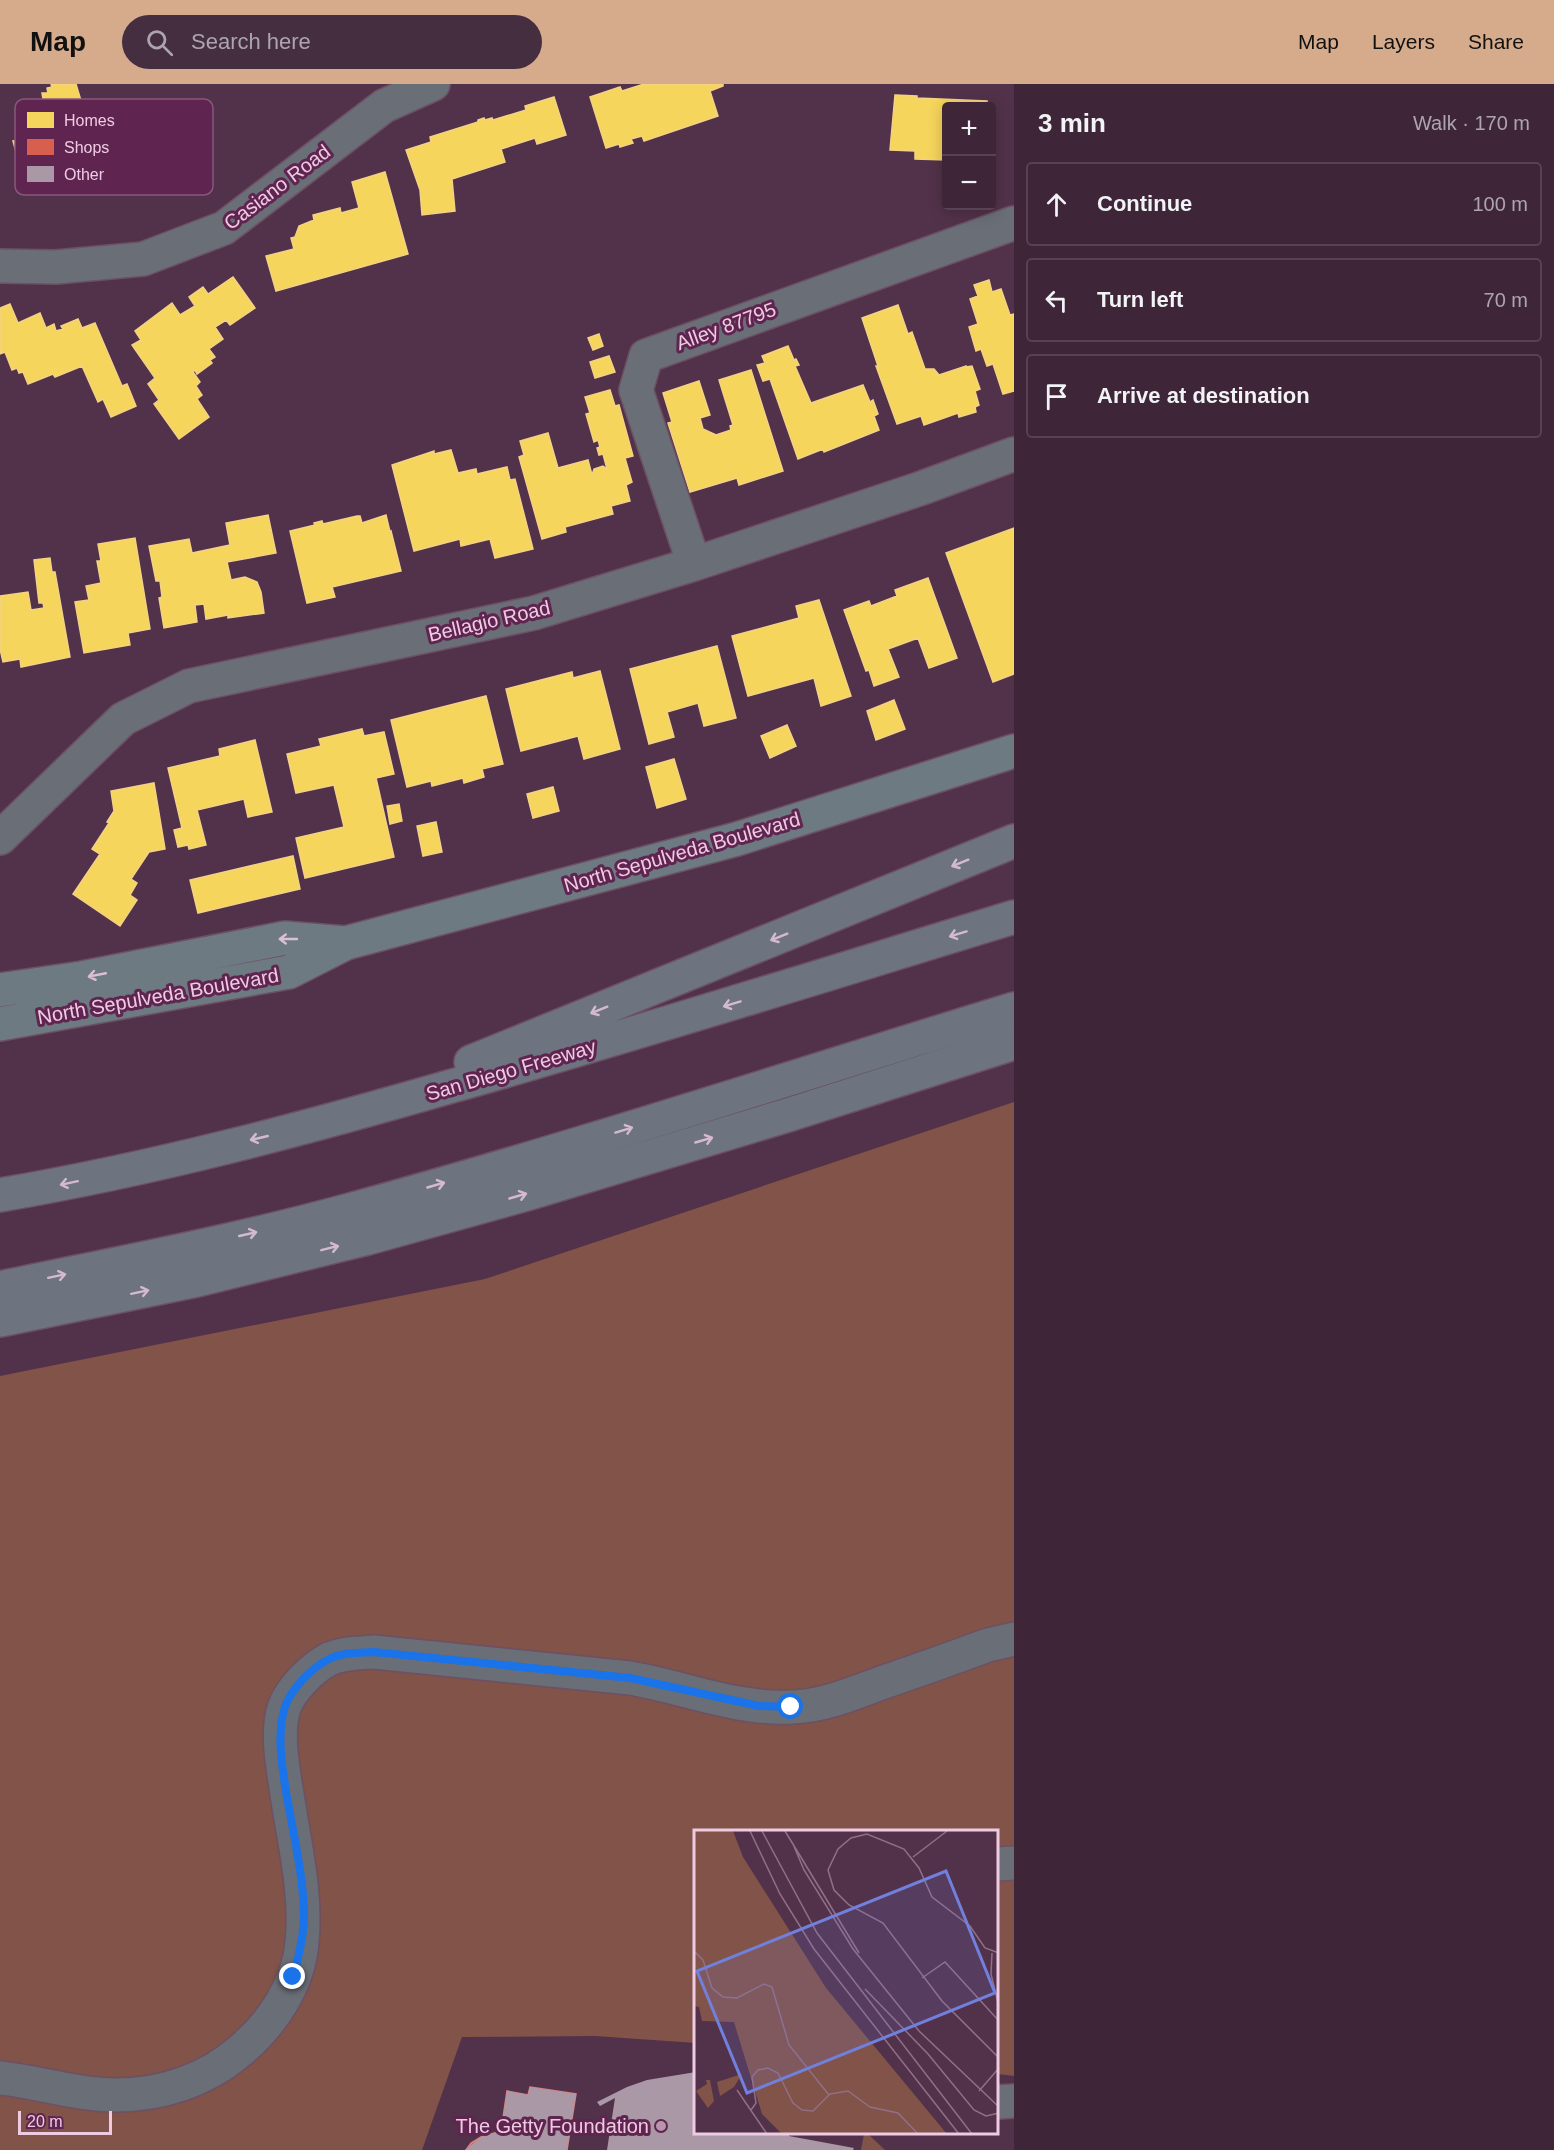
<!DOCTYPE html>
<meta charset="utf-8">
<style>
body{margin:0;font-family:Arial,sans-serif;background:#452e40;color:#f1f3f6}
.controls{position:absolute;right:18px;top:18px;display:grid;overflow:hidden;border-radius:6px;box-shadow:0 3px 15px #0003}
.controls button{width:54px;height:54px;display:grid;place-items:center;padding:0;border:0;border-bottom:2px solid #574353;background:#3e2638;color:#f1f3f6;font:30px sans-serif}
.scale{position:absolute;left:18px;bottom:15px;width:94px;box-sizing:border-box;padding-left:6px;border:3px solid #efcbe3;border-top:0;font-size:16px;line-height:21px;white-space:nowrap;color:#efcbe3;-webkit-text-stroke:4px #5f2550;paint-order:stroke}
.stop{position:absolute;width:18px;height:18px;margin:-14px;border:4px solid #1a73e8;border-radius:50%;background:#fff}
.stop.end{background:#1a73e8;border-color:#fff;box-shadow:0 2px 6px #0008}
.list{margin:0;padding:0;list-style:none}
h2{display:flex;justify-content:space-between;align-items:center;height:78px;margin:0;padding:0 24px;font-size:26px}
h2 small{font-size:20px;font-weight:400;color:#ada5ae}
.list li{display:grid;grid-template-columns:39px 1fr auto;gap:18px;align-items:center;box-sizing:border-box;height:84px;margin:0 12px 12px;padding:0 12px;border:2px solid #574353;border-radius:6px}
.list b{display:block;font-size:22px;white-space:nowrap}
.list em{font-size:20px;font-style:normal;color:#ada5ae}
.icon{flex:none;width:33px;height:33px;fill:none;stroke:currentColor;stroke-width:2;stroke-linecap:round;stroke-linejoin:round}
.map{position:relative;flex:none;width:1014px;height:2066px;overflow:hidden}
header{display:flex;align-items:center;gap:36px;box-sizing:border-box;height:84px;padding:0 30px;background:#d6ab8b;color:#111}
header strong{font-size:28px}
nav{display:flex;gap:33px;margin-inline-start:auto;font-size:21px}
.search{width:420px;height:54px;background:#452e40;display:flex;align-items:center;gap:15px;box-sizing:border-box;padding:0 21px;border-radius:33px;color:#ada5ae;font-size:22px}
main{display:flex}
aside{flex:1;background:#3e2638}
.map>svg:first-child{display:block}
.green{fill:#825348}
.homes{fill:#f6d55c;stroke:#f4d284;stroke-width:1.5}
.shops{fill:#d6604d;stroke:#de807a;stroke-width:1.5}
.building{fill:#ab98a6}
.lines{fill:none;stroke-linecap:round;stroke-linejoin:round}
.minor-casing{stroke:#6c5064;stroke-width:36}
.major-casing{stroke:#6c5064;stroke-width:36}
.highway-casing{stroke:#6c5064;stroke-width:36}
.minor{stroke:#6a6e76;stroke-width:33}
.major{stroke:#6e7a82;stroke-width:33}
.highway{stroke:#6d7480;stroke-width:33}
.oneway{stroke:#d5bacf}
.oneway2{stroke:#dcbfd4}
.route{stroke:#1a73e8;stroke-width:8}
.poi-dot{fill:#b895ad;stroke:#5f2550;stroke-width:2}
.labels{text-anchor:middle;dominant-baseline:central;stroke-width:6;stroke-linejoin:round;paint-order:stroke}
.street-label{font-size:20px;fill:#efcbe3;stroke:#5f2550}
.poi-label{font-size:20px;fill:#efcbe3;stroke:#5f2550;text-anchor:end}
.inset-road{fill:none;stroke:#916f87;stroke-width:1.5}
.view{fill:#7180dc;fill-opacity:0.15;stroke:#7180dc;stroke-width:3}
.inset-edge{fill:none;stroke:#efcbe3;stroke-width:3}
.key{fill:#5f2550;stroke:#8a577c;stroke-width:1.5}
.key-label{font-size:16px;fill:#efcbe3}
</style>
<header>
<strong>Map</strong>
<div class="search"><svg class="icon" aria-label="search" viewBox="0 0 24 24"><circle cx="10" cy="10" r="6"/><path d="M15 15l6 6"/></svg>Search here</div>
<nav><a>Map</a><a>Layers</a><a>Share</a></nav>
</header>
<main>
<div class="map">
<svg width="1014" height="2066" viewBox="0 0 1014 2066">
<rect width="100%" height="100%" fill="#52324a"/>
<path class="green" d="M1014 1018V1992L998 1990V1748H696V1959L595 1952 462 1953 422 2066H0V1292L485 1195Z
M864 2050H868L885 2066H861Z"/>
<path class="homes" d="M51 0H76L87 37 102 33 109 61 79 68 81 75 67 78 70 81 53 85 51 72 19 79 13 57 21 56V54L57 45 51 20 44 21 42 9H48L47 4 52 3Z
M644 0H723V2L710 7 718 32 644 57 642 52 631 55 633 59 620 63 619 60 606 64 590 13 620 3 622 7Z
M895 11 917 12V14L987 17V22H946V76L915 75V67L890 66Z
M554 13 566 51 537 60 535 54 501 65 505 78 452 95 455 127 422 131 420 106 406 66 431 58 430 53 478 38V36L484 34 485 36 492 34 493 36 526 26 525 22Z
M385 88 408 170 276 207 266 172 294 165 291 154 295 153 299 142 314 136 313 131 340 124 341 129 359 124 352 98Z
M233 193 255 224 230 241 226 236 215 243 223 255 209 265 215 273 210 276 212 279 197 290 195 286 193 288 200 298 196 302 202 311 197 315 209 333 179 355 154 320 159 316 148 300 155 294 132 261 141 256 135 247 172 219 180 231 195 222 189 213 203 203 208 210Z
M989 196 992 208 1001 205 1010 231 1014 230V307L1003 310 993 280 987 282 981 265 976 267 969 243 978 240 970 215 978 212 974 201Z
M10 220 18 239 40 229 46 244 54 240 56 247 63 245 61 242 78 235 82 244 95 239 122 302 127 300 136 322 111 333 103 315 98 318 82 282 55 293 53 290 28 300 23 288 19 289 17 284 12 286 5 268 0 270V224Z
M898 221 908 250 912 248 925 285H934L939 291 966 282V283L972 282 980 305 975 307 979 321 975 323 976 328 959 333 958 329 924 341 921 332 897 340 876 282H878L862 234Z
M599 250 603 262 593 266 588 254Z
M788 262 794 276 796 275 799 281 795 282 811 319 863 301 870 318 873 316 878 330 874 332 879 346 824 368 823 365 798 375 770 295 763 297 757 281 765 279 762 272Z
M609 272 615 288 595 294 590 278Z
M751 286 783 387 739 401 737 394 690 408 668 339 672 338 663 309 699 297 710 331 700 334 703 345 716 351 731 346 730 342 733 341 719 296Z
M610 306 615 322 619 321 633 372 625 374 632 398 626 401 630 417 611 422 613 430 565 443 566 448 542 455 519 373 524 371 520 357 548 349 558 384 588 376 592 391 594 385 603 382 607 385 603 370 599 371 597 364 600 363 598 356 594 358 586 330 590 329 585 313Z
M451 366 458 389 476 385 477 390 507 383 510 396 515 395 533 465 495 474 490 455 461 462 460 455 414 467 392 381 434 367V370Z
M268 431 276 469 227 478 231 496 245 493 257 498 261 508 264 529 228 534V531L206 535 204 520 195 521 197 538 164 544 159 514 162 513 160 497H156L149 462 189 455 192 469 230 461 226 439Z
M386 431 390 448 391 447 401 487 332 503 335 513 307 519 290 447 315 441 314 439 322 437 323 440 357 432H360L362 439Z
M1014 444V590L993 598 946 469Z
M135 454 150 545 128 549 130 561 84 569 75 518 89 516 86 502 101 499 97 477H101L98 460Z
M50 474 52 488H55L70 573 21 583 20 575 3 578 0 565V512L28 508 31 526 44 524 43 519H39L34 476Z
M928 494 957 574 929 584 918 554 888 565 899 593 874 602 869 586 866 587 844 526 869 517 871 522 897 512 895 506Z
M819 516 851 612 821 622 814 594 748 612 732 552 799 534 796 522Z
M717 562 736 634 704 642 698 619 667 628 674 653 649 660 630 585Z
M600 587 620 665 584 675 578 652 521 667 506 605 572 588 573 594Z
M486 612 503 680 482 685 484 693 464 699 463 694 432 702 431 697 407 703 391 636Z
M894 616 905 645 876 656 867 627Z
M787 641 796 662 770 674 761 652Z
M362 645 364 652 384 648 394 690 376 694 394 773 305 794 296 754 344 743 334 701 296 709 287 670 321 662 319 655Z
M255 656 272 728 248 733 244 715 197 726 206 761 189 765 188 761 178 763 174 746 182 744 168 684 220 672 219 665Z
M674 675 686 715 657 724 646 683Z
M154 699 165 765 149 768 131 795 137 799 130 811 137 816 120 842 73 810 100 770 92 765 109 739 107 738 114 727 111 707Z
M553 703 559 727 533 734 527 710Z
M399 720 402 737 390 740 387 722Z
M436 738 442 768 423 772 417 742Z
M293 772 300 805 198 829 190 796Z"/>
<path class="shops" d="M530 2003 576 2010 567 2066H466L471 2059 481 2053 501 2047 507 2007 528 2011Z"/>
<path class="building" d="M696 1988V2050H789V2052L854 2064 853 2066H607L615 2014 600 2022 597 2018 627 2003 647 1996Z
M530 2003 576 2010 567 2066H465L481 2053 501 2047 507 2007 528 2011Z"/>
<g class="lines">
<g class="minor-casing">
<path id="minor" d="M0 182 56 183 143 175 224 144 384 22 433 0
M694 480 636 306 646 272 1014 139
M0 754 123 635 189 602 534 529 694 480 919 405 1014 370
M998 1780 1014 1779
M0 1994C39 1998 77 2011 116 2011 162 2011 207 1996 241 1966 272 1940 299 1900 302 1858 307 1809 294 1758 287 1710 283 1685 276 1649 284 1624 290 1606 312 1584 329 1575 343 1569 358 1569 374 1568L630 1594C683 1603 737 1626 792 1623 824 1622 854 1609 884 1598 919 1586 953 1574 988 1561L1014 1555
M998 2018 1014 2017"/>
</g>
<g class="major-casing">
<path id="major" d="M0 906 82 894 285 854 346 859
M0 940 289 888 346 859 737 755 1014 667"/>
</g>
<g class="highway-casing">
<path id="highway" d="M471 978 1014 757
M0 1111C153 1085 303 1045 452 1002 640 949 827 890 1014 833
M0 1204C115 1180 232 1158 346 1127 570 1066 792 993 1014 925
M0 1236 197 1196 368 1154 530 1109 788 1031 1014 959"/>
</g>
<use href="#minor" class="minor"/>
<use href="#major" class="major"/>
<use href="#highway" class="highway"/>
</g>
<defs><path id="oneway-shaft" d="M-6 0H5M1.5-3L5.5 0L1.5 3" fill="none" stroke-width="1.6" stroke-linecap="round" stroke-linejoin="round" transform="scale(1.5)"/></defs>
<g class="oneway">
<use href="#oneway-shaft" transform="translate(960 779) rotate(158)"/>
<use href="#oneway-shaft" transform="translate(958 850) rotate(163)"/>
<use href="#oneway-shaft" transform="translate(779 853) rotate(158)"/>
<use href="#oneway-shaft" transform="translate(732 920) rotate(163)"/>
<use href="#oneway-shaft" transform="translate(599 926) rotate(158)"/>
<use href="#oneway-shaft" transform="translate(624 1046) rotate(-17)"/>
<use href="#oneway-shaft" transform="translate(259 1054) rotate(167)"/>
<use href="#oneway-shaft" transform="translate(704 1056) rotate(-16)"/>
<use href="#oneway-shaft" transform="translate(69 1099) rotate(168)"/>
<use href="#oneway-shaft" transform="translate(436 1101) rotate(-16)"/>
<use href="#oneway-shaft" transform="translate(518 1112) rotate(-16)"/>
<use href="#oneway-shaft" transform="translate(248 1150) rotate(-13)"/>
<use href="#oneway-shaft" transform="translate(330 1164) rotate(-14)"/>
<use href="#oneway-shaft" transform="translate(57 1192) rotate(-12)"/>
<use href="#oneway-shaft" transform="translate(140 1208) rotate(-12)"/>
</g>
<g class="oneway2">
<use href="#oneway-shaft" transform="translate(288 855) rotate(180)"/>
<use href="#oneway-shaft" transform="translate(97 891) rotate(169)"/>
</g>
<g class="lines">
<path class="route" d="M293 1893C299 1872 304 1852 304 1830 303 1789 293 1748 286 1708 282 1682 277 1652 284 1626 289 1607 311 1584 329 1575 343 1568 358 1569 374 1568L630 1594 759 1622 791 1623"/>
</g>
<circle class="poi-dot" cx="661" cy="2042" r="6"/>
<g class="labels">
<g class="street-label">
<text transform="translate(277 103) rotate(-37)">Casiano Road</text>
<text transform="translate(726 242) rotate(-20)">Alley 87795</text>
<text transform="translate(489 537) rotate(-13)">Bellagio Road</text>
<text transform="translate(682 768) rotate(-16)">North Sepulveda Boulevard</text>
<text transform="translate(158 912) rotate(-10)">North Sepulveda Boulevard</text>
<text transform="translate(511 986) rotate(-16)">San Diego Freeway</text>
</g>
<g class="poi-label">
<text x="649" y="2042">The Getty Foundation</text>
</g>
</g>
<g transform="translate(694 1746)">
<rect width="304" height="304" fill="#52324a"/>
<path d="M0 1H39L49 27 132 158 253 304H88L68 284 40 192 8 191 5 177 0 176ZM48 244 40 257 26 266 23 252ZM12 250H16L20 271 14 278 2 261 13 254Z" fill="#825348"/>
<path class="inset-road" d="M56 1 86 64 120 119 265 304M68 1 123 103 278 304M91 1 165 123M99 14 110 40 159 119 225 201 305 277M219 27 253 1M0 121 9 130 18 158 29 167 43 168 70 154 78 157 95 215 135 265M298 123 297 144 305 177M305 123 291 118 276 96 238 67 225 38 210 19 173 4 157 8 144 19 134 40 140 60 155 75 189 93 248 171 305 228M228 148 251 132 305 191M171 159 234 224 280 280 292 286 305 283M43 260 73 304M285 261 305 238M57 280 62 273 58 247 64 240 74 238 84 243 99 273 108 280 119 281 136 264 154 261 176 277 204 283 224 304"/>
<path class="view" d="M252 41 301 163 53 263 3 141Z"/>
<rect width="304" height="304" class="inset-edge"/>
</g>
<rect x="15" y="15" width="198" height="96" rx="9" class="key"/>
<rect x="27" y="28" width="27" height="16" fill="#f6d55c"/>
<rect x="27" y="55" width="27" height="16" fill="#d6604d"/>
<rect x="27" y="82" width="27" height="16" fill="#ab98a6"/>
<g class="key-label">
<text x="64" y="42">Homes</text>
<text x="64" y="69">Shops</text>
<text x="64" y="96">Other</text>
</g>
</svg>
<div class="controls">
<button>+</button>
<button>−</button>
</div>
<div class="scale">20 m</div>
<div class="stop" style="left:791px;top:1623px"></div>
<div class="stop end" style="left:293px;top:1893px"></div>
</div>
<aside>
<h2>3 min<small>Walk · 170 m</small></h2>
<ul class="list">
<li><svg class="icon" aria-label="ahead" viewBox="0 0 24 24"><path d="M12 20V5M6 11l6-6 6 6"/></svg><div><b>Continue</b></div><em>100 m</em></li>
<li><svg class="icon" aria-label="left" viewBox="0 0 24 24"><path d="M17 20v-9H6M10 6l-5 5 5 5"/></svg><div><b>Turn left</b></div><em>70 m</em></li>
<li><svg class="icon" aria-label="arrive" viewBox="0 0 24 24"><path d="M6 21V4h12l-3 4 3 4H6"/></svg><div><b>Arrive at destination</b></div></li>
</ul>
</aside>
</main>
